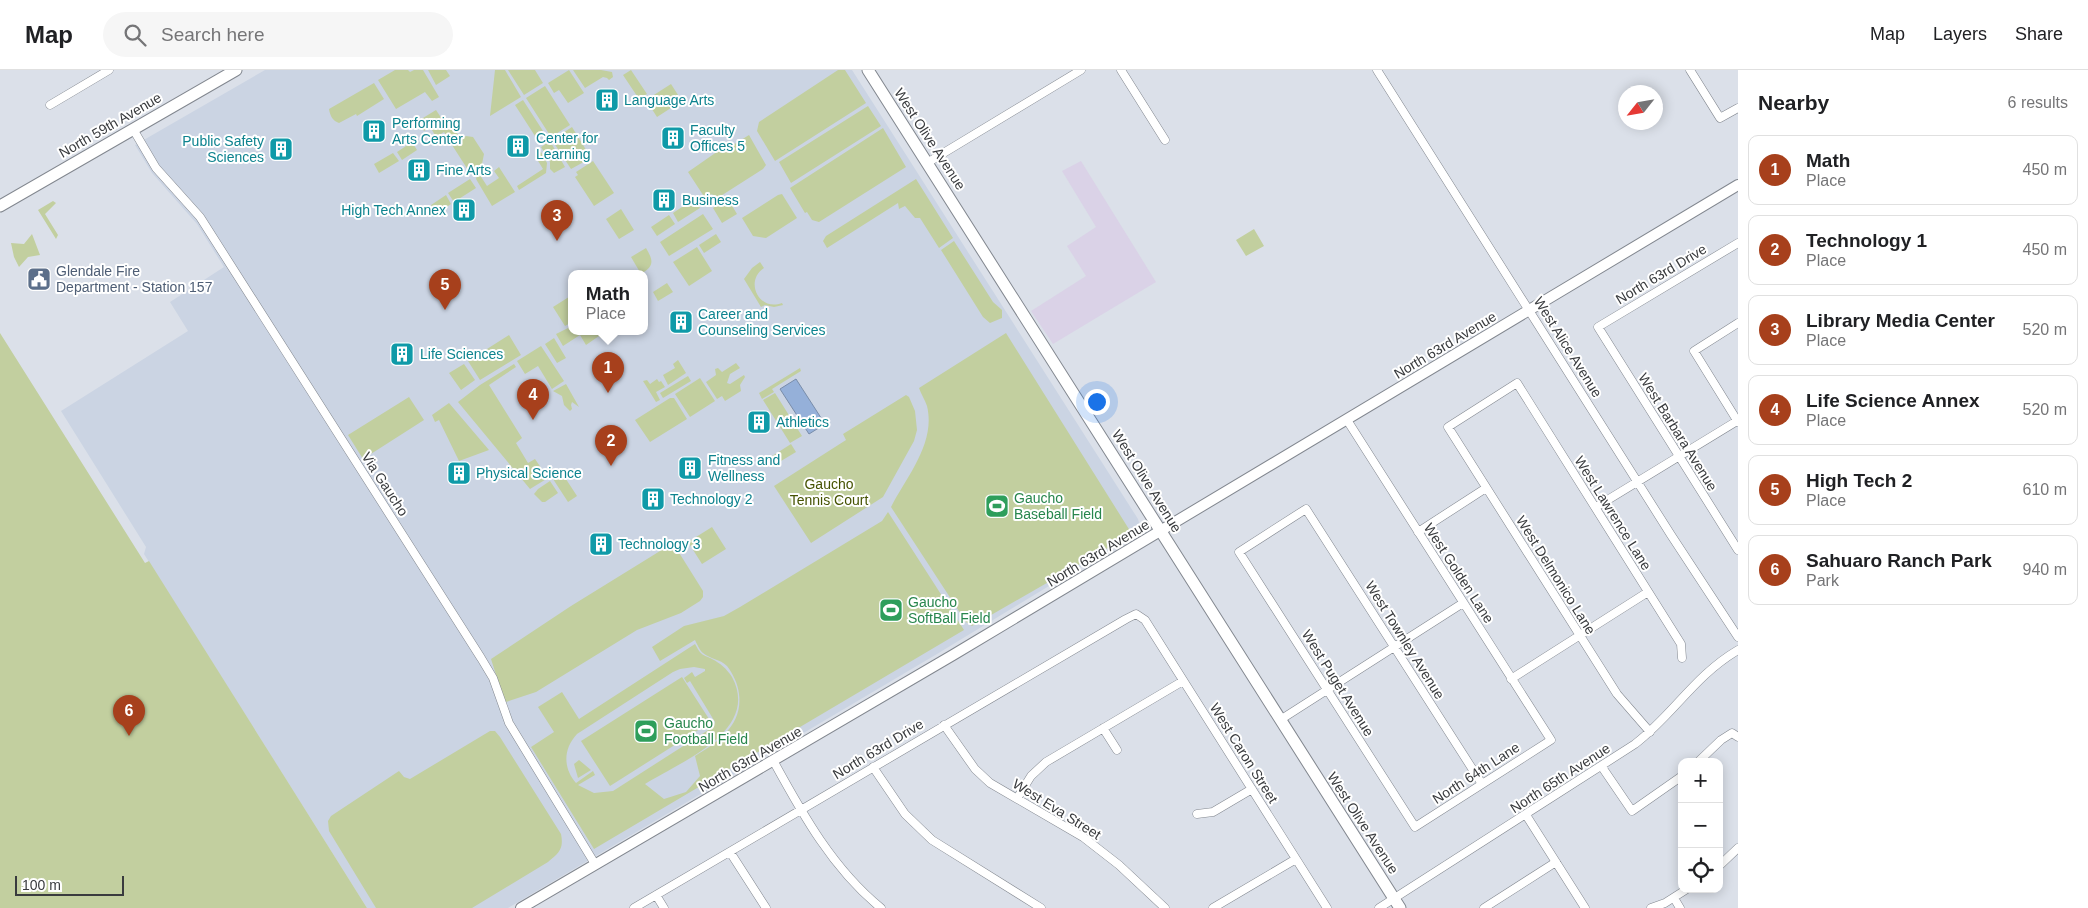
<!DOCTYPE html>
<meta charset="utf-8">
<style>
body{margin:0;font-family:Helvetica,sans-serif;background:#f6f6f6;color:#202124}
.controls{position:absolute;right:15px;bottom:15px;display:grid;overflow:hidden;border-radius:10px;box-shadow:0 2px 12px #0003}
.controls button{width:45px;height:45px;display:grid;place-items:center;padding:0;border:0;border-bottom:1px solid #e0e0e0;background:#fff;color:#202124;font:25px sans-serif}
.compass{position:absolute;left:1618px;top:15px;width:45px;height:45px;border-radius:50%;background:#fff;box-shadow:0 2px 12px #0003;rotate:239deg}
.scale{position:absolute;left:15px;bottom:12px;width:109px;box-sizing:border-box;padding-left:5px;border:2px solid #393b3e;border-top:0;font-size:14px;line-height:18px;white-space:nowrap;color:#393b3e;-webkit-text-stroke:4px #fff;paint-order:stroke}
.you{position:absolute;left:1096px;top:331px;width:18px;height:18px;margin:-12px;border:4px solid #fff;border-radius:50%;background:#1a73e8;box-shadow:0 0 0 8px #1a73e833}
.badge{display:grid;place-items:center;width:32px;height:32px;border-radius:50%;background:#a7401c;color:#fff;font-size:16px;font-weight:700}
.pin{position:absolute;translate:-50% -41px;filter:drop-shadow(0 1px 2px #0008)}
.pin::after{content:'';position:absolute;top:26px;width:18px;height:15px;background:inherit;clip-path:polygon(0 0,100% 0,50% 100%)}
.popup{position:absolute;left:568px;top:200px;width:80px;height:65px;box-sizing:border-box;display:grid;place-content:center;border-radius:10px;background:#fff;filter:drop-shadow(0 1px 4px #0005);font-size:16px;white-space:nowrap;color:#757577}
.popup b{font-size:19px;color:#202124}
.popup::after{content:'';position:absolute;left:50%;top:100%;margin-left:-10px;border:10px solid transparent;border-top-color:#fff}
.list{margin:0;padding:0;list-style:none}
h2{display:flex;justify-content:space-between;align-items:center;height:65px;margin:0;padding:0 20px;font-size:21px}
h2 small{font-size:16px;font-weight:400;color:#757577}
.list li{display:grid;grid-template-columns:32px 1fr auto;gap:15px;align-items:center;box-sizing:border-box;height:70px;margin:0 10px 10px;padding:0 10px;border:1px solid #e0e0e0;border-radius:10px}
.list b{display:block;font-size:19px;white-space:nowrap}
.list p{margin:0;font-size:16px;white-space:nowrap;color:#757577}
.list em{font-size:16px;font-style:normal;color:#757577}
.icon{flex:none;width:28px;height:28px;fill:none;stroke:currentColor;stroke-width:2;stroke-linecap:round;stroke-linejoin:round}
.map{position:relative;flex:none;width:1738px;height:838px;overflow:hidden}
header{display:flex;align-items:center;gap:30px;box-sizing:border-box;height:70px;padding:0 25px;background:#fff;border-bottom:1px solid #e0e0e0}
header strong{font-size:24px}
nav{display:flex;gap:28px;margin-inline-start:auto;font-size:18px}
.search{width:350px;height:45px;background:#f6f6f6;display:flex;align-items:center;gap:12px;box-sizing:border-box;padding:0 18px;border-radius:28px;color:#757577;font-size:19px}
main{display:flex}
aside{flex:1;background:#fff}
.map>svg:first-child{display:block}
.commercial{fill:#dad2e7}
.built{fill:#cbd4e3;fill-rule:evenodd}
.green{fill:#c2cf9f;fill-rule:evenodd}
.water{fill:#95b0d9;stroke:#798daa}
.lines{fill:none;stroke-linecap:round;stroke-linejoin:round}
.minor-casing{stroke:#82878f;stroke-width:9}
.tertiary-casing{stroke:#82878f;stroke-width:12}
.secondary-casing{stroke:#82878f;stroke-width:13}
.minor{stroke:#fff;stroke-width:8}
.tertiary{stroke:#fff;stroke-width:10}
.secondary{stroke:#fff;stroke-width:11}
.labels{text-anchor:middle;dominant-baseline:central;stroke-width:4;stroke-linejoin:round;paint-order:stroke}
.culture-label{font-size:14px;fill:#0d838f;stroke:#fff;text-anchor:start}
.street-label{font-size:14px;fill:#393b3e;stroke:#fff}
.service-label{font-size:14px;fill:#4e5e75;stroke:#fff;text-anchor:start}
.park-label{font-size:14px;fill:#465303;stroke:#fff}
.leisure-label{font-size:14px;fill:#27864d;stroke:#fff;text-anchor:start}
</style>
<header>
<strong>Map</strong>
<div class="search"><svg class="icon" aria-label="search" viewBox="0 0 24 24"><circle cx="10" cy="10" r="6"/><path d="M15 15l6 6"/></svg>Search here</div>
<nav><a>Map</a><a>Layers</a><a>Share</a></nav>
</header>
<main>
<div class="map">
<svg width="1738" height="838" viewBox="0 0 1738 838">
<rect width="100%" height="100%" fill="#dbe0e9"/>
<path class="commercial" d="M1081 91 1156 212 1053 274 1031 241 1086 206 1067 176 1096 157 1062 101Z"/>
<path class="built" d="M265 0H852L1138 449 1140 456 1139 463 1133 468 1082 496 937 584 508 838H367L144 484 146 477 61 341 188 261 170 232 224 197 197 154 152 103 135 75ZM572 204H644V262H572Z"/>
<path class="green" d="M395 0H408L410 2 414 0H423L439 27 432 31 425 22 396 39 378 10Z
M428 0H446L450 6 436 15Z
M495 0H505L521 27 490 46Z
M508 0H535L543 13 524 25Z
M569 0 584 23 568 33 559 20 554 23 548 13Z
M573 0H601L612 2 613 7 609 10 607 8 603 7 585 18Z
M631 0 647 24 639 29 623 5Z
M838 0H845L866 33 775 91 757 61 759 52Z
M374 13 384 29 357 46 356 44 339 53C333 51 330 46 329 39Z
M671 14 680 28 672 33 674 36 657 47 646 30Z
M545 16 570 55 551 67 526 28Z
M523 30 543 61 535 66 515 35Z
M868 36 881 56 791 113 779 92Z
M436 40 442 49 424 61 418 51Z
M444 52 460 66 451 72 444 62 436 67 432 60Z
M572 57 591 88 571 99 552 70Z
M883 58 906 97 819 152 812 150 807 142 805 143 790 118Z
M749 65 766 95 763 99 716 129 712 124 705 128 688 102 721 79 725 80Z
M466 66 473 67 484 84 482 94 470 103 452 75Z
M550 71 565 97 554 103 550 99V92L541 77Z
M412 72 417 80 402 90 397 82Z
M541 82 547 93 546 103 519 120 517 116 543 99 535 86Z
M393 83 399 91 379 103 374 94Z
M593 91 614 123 594 136 575 107 578 105 576 102Z
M499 97 515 122 492 136 476 109 478 102 487 116 499 108 494 101Z
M470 109 476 118 454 132 448 123Z
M916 109 953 168 939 178 920 148H915L905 136 899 139 898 133 827 178 823 171 826 166Z
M782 124 797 148 766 168 753 166 742 148 778 125Z
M446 125 451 134 436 144 431 135Z
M694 129 700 138 678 152 673 143Z
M728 129 737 144 722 153 713 138Z
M53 131 56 133 45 144 58 165 56 169 38 140Z
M621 139 634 160 619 169 606 149Z
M703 144 713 159 669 186 660 172Z
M669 145 675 154 657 166 651 157Z
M1254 159 1264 176 1246 186 1236 170Z
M32 164 40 185 28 187 19 197 14 187 11 173 24 174Z
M716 164 721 172 704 183 699 175Z
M954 171 993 232 1002 240V248L990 253 983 247 941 180Z
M697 177 712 201 689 216 673 192Z
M646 178C653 190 655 196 641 204L631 187Z
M760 192 764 198C744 211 759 242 782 233L783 235 774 237 765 235 761 237 744 209 752 198Z
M667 213 673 222 658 231 653 222Z
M572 225V252L565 256 553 237Z
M572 256V262H606L601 268 599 266 586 275 580 265 563 276 556 264Z
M0 263 145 493 149 491 367 838H0Z
M1006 263 1132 464 972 556 966 552 891 437C907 406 936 373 927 336 925 330 921 324 919 318Z
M509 265 521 285 480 310 468 291Z
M554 268 566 288 557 293 545 274Z
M541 276 564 311 552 319 538 296 525 304 517 291Z
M678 290 686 303 668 315 663 305 675 298 673 294Z
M736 293 740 298 730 304 727 313 730 314 744 305 745 307 740 315 741 321 725 331 722 326 717 329 706 312 716 305 715 299 718 298 722 302Z
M464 294 475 310 461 320 449 303Z
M514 294 516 297 489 315 522 368 516 373 528 393 535 389 548 408 530 419 458 332 480 315Z
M800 298 801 301 772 319 774 322 762 329 759 323Z
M688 306 691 311 663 328 660 323Z
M700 308 715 331 690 347 675 324Z
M657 309 659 312 661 311 665 317 656 322 660 330 656 332 643 311 647 310 650 314Z
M566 314 579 337 572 332 571 335 572 339 570 341 564 335 562 326 553 321Z
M775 323 802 366 790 373 763 330Z
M906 325 909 327 915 341 917 360 914 371 883 427 811 473 774 416 846 370 843 364Z
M409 327 424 350 363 389 348 365Z
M670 328H674L687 349 650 372 635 350Z
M449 333 489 380 459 391 439 350 435 352 432 345Z
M791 374 796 382 771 397 766 390Z
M562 403 577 426 568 432 553 409Z
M550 411 558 423 545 432H542L534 424 538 419Z
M888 442 964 560 594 779 531 677 554 662 538 637 562 622 579 649 695 574C697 577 699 582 702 584 704 586 709 587 712 589 720 593 727 599 732 607 761 661 680 692 645 714L664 729 686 722 700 706 695 686C718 672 743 655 739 624 738 614 733 604 727 596 720 589 710 589 703 583 700 581 697 574 695 570L660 591 652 577 684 556 724 546 740 537 882 451ZM694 597 705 599V601L695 607 692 602 684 608 687 613 690 611 715 652 713 657 613 721 594 723 578 715 595 705 593 701 576 713C563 698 563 679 577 664L673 602 680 599Z
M712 457 726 479 702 494 688 472Z
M673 473 703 521V527L700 531 681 543 637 560 536 622 506 632 504 630 491 589 571 536Z
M682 607 711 652 610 716 581 671Z
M490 661H495L500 667 561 764C564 779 559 783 548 792L472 838H376L329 761 328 751 331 746 399 701 404 707 410 709Z
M579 690 591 700 578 708 574 694Z"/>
<path class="water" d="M796 309 825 354 809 364 780 319Z"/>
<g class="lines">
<g class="minor-casing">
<path id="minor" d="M1121 0 1165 70
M1377 0 1671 465 1738 567
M1690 0 1720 48 1738 38
M50 35 109 0
M133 59 156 98 200 147 481 588 493 608 509 653 595 794
M927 93 1081 0
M1738 173 1598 257 1738 480
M1738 253 1694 281 1738 352
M1347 350 1551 670 1415 757 1239 482 1306 439 1482 714
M1596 437 1737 351
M1418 462 1486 418
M1511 609 1648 522
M1280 650 1463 533
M944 655 975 699 990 713 1083 767 1119 795 1165 838
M1103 658 1117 680
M1650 662 1617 624 1448 357 1517 313 1681 574 1682 588
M774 692C803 745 833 799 881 838
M1698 692 1721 670 1732 663 1738 667
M873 697 905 744 932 770 1041 838
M1602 697 1632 741 1682 706
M1018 727 1031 706 1046 692 1183 611
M1197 744 1213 742 1252 719
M1526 745 1585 838
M730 782 766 838
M1719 796 1738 778
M656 825 664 838
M1674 828 1680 838
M634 838 1126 549 1136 544 1145 550 1327 838
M1213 838 1296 789
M1379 838 1635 674C1674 644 1694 606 1738 580
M1484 838 1556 792
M1651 838 1665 833 1687 819"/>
</g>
<g class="tertiary-casing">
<path id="tertiary" d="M521 838 953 585 1738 115"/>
</g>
<g class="secondary-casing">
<path id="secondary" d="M868 0 1400 838
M0 136 236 0"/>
</g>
<use href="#minor" class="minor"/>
<use href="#tertiary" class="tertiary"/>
<use href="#secondary" class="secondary"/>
</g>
<defs>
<g id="building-square" transform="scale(1.25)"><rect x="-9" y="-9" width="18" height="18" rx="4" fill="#0f9aa8" stroke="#fff"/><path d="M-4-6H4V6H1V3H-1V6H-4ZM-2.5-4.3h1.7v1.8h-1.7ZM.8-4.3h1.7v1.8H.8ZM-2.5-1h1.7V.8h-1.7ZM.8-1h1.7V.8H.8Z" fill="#fff"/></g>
<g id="civic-square" transform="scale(1.25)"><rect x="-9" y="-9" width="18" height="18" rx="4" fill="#5c6f8a" stroke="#fff"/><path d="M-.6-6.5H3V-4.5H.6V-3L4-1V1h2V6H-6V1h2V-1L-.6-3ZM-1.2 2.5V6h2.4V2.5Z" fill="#fff"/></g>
<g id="stadium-square" transform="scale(1.25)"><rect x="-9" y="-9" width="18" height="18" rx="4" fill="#2e9e5b" stroke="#fff"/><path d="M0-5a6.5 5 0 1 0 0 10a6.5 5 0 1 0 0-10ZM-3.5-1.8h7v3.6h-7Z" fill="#fff"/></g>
</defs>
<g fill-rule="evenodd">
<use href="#building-square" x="607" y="30"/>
<use href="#building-square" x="374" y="61"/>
<use href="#building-square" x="673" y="68"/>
<use href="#building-square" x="518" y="76"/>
<use href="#building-square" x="281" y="79"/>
<use href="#building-square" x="419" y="100"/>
<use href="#building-square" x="664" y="130"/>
<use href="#building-square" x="464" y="140"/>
<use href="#civic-square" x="39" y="209"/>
<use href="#building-square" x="681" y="252"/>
<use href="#building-square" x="402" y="284"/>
<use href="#building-square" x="759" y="352"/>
<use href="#building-square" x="690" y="398"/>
<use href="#building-square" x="459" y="403"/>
<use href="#building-square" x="653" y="429"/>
<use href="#stadium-square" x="997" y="436"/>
<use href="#building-square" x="601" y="474"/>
<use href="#stadium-square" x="891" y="540"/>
<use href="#stadium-square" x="646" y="661"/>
</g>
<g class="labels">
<g class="culture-label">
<text x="624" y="30">Language Arts</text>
<text x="392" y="53">Performing<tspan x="392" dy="16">Arts Center</tspan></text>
<text x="690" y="60">Faculty<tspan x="690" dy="16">Offices 5</tspan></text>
<text x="536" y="68">Center for<tspan x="536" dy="16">Learning</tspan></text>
<text x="264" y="71" text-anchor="end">Public Safety<tspan x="264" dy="16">Sciences</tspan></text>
<text x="436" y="100">Fine Arts</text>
<text x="682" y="130">Business</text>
<text x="446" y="140" text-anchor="end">High Tech Annex</text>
<text x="698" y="244">Career and<tspan x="698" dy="16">Counseling Services</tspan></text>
<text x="420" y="284">Life Sciences</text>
<text x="776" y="352">Athletics</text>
<text x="708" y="390">Fitness and<tspan x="708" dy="16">Wellness</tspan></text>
<text x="476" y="403">Physical Science</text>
<text x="670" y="429">Technology 2</text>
<text x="618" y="474">Technology 3</text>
</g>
<g class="street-label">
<text transform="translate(110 55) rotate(-30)">North 59th Avenue</text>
<text transform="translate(930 69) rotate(57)">West Olive Avenue</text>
<text transform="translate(1661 204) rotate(-31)">North 63rd Drive</text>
<text transform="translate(1445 275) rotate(-31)">North 63rd Avenue</text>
<text transform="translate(1568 277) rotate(58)">West Alice Avenue</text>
<text transform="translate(1678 362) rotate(58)">West Barbara Avenue</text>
<text transform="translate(1147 411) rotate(58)">West Olive Avenue</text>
<text transform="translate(385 414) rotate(57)">Via Gaucho</text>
<text transform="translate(1613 443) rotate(58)">West Lawrence Lane</text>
<text transform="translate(1098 483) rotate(-31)">North 63rd Avenue</text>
<text transform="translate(1459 503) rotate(57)">West Golden Lane</text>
<text transform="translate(1556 505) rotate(58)">West Delmonico Lane</text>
<text transform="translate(1405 570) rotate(58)">West Townley Avenue</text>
<text transform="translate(1338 613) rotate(58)">West Puget Avenue</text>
<text transform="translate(878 679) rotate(-31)">North 63rd Drive</text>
<text transform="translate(1244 683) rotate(58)">West Caron Street</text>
<text transform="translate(750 689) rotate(-30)">North 63rd Avenue</text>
<text transform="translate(1476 703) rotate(-33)">North 64th Lane</text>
<text transform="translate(1560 708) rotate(-33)">North 65th Avenue</text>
<text transform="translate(1057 739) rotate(32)">West Eva Street</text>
<text transform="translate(1363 753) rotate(57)">West Olive Avenue</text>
</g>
<g class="service-label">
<text x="56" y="201">Glendale Fire<tspan x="56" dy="16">Department - Station 157</tspan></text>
</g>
<g class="park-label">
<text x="829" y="414">Gaucho<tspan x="829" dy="16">Tennis Court</tspan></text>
</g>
<g class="leisure-label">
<text x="1014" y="428">Gaucho<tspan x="1014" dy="16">Baseball Field</tspan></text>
<text x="908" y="532">Gaucho<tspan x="908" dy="16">SoftBall Field</tspan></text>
<text x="664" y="653">Gaucho<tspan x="664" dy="16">Football Field</tspan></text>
</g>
</g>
</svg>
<div class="controls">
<button>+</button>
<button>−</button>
<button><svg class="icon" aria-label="locate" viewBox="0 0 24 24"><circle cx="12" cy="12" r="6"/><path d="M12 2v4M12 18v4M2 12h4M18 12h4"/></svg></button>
</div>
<svg class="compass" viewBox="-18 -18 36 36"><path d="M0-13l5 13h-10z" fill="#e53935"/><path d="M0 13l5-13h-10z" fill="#757577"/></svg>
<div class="scale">100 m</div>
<div class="you"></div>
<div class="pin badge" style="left:608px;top:323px">1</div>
<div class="popup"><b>Math</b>Place</div>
<div class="pin badge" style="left:611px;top:396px">2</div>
<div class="pin badge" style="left:557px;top:171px">3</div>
<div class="pin badge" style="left:533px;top:350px">4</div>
<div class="pin badge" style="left:445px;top:240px">5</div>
<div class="pin badge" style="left:129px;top:666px">6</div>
</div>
<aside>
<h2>Nearby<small>6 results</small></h2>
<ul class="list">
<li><span class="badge">1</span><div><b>Math</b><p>Place</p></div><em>450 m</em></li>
<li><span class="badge">2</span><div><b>Technology 1</b><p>Place</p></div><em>450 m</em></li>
<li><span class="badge">3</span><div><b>Library Media Center</b><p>Place</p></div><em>520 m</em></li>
<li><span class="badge">4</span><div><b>Life Science Annex</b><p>Place</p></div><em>520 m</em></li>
<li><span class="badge">5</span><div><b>High Tech 2</b><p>Place</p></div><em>610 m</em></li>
<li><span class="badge">6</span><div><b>Sahuaro Ranch Park</b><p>Park</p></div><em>940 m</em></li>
</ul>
</aside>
</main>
